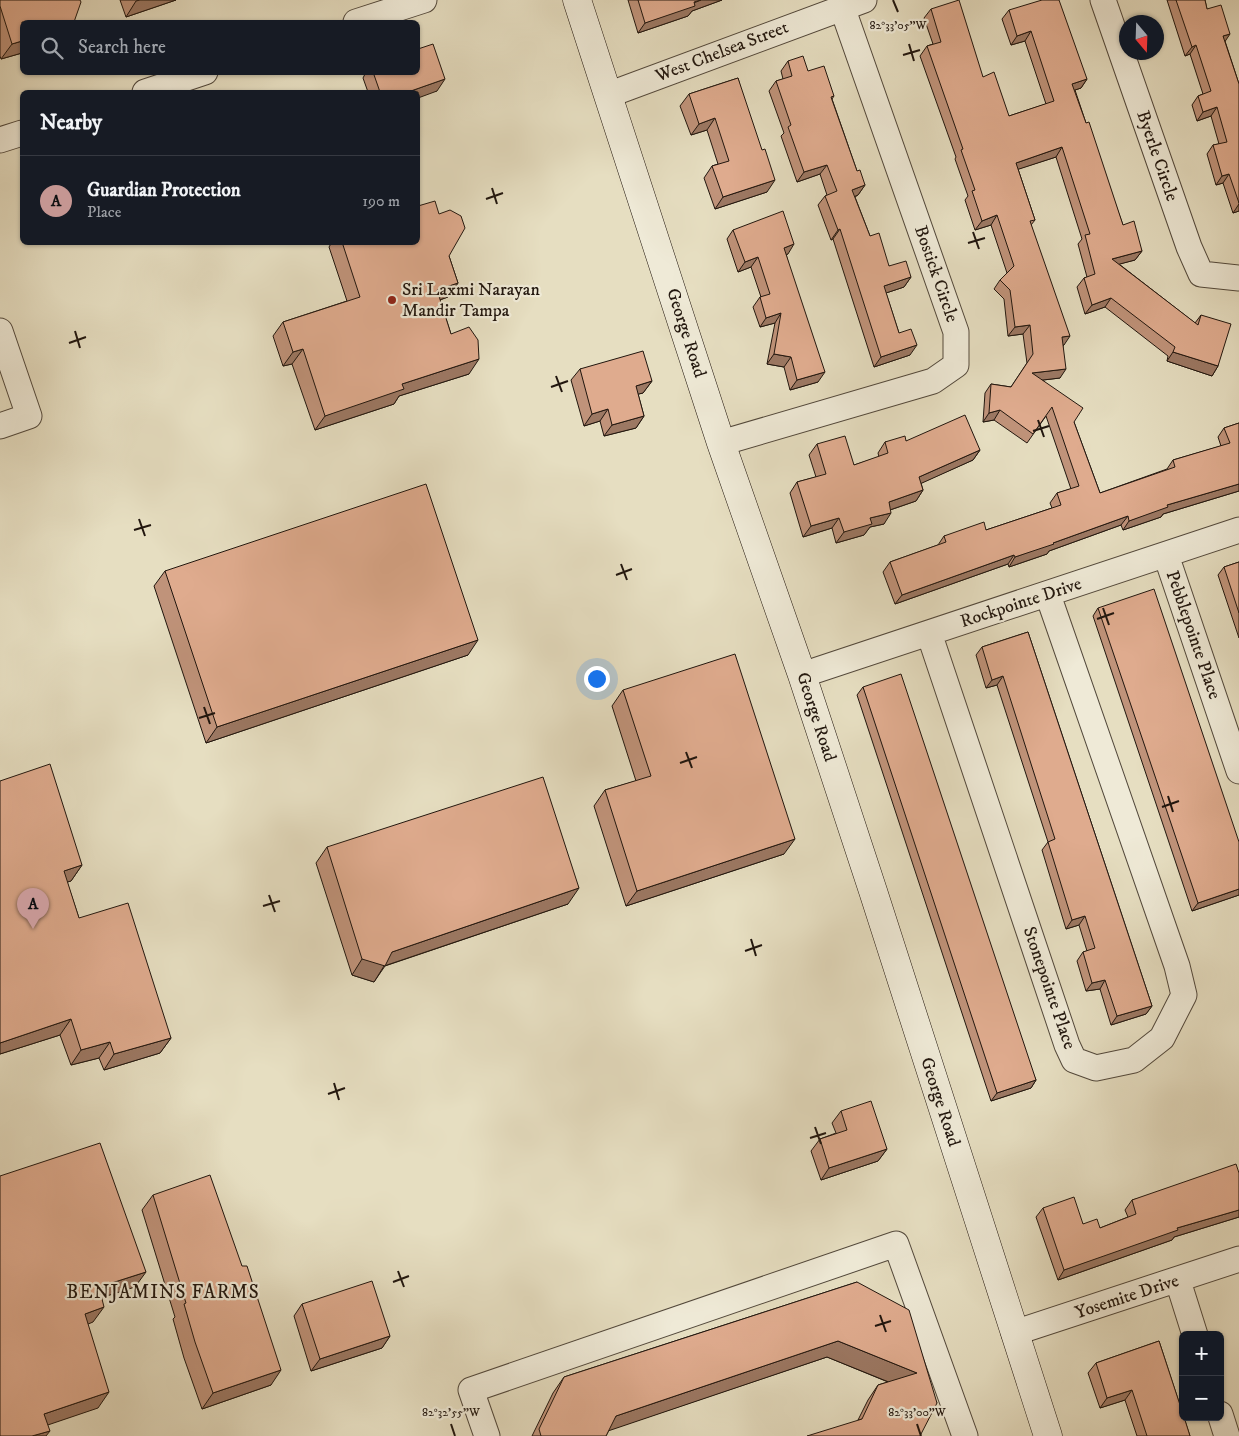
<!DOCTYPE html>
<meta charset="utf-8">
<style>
body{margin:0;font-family:"IM FELL DW Pica",serif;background:#242831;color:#f1f3f6}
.controls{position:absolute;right:15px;bottom:15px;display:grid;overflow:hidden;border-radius:8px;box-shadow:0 1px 4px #0004}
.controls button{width:45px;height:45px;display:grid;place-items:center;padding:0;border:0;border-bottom:1px solid #363941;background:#171b24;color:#f1f3f6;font:25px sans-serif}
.compass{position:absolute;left:1119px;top:15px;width:45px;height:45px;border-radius:50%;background:#171b24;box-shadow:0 1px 4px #0004;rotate:161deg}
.you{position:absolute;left:596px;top:678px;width:18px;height:18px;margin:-12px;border:4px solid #fff;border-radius:50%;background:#1a73e8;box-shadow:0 0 0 8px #1a73e833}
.badge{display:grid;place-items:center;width:32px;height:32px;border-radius:50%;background:#c59692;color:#111;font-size:16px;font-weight:700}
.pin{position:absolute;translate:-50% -41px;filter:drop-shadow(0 1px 2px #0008)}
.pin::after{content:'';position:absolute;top:26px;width:18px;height:15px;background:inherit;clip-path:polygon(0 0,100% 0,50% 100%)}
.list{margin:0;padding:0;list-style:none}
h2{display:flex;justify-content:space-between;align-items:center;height:65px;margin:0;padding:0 20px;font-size:21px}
h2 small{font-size:16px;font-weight:400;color:#9ea1a6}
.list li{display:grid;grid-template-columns:32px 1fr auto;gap:15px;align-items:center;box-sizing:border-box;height:90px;padding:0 20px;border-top:1px solid #363941}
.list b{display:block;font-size:19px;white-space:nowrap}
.list p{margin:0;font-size:16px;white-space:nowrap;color:#9ea1a6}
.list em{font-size:16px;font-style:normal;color:#9ea1a6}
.icon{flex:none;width:28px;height:28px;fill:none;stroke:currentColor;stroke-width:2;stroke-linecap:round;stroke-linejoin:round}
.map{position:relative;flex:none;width:1239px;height:1436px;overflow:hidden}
.search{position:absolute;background:#171b24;box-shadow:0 1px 4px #0004;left:20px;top:20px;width:400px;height:55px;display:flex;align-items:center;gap:12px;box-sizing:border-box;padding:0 18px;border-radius:8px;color:#9ea1a6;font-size:19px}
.panel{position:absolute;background:#171b24;box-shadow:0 1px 4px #0004;left:20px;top:90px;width:400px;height:155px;border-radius:8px}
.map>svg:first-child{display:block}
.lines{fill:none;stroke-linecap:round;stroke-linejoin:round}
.street-casing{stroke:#52483b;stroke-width:27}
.secondary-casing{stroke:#21160e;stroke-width:29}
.street{stroke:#efead7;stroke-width:25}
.secondary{stroke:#efead7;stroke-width:28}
.wall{fill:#c0937a;stroke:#21160e}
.shaded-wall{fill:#9c7863;stroke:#21160e}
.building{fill:#dfab8e;stroke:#21160e}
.ticks{fill:none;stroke:#21160e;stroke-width:2}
.poi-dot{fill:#8f2418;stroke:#efead7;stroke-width:2}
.labels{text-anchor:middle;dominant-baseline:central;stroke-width:4.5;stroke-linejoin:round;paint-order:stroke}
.street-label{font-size:18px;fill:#21160e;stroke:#efead7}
.poi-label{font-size:18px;fill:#21160e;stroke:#efead7;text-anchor:start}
.neighbourhood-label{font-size:19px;letter-spacing:1px;fill:#21160e;stroke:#efead7}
.ticks-label{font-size:12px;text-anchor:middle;fill:#21160e;stroke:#efead7;stroke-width:4.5;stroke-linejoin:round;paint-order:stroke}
</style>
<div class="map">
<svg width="1239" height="1436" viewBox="0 0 1239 1436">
<rect width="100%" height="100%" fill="#e6dec1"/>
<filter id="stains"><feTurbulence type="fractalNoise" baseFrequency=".004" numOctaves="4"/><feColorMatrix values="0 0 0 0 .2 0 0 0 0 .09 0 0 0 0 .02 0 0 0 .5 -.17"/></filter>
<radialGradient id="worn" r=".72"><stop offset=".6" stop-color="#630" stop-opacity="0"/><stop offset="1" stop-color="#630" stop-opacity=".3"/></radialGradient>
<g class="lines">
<g class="street-casing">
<path id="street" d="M1103 0 1189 247 1201 274 1239 278
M356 22 424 0
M145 92 205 72
M608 95 864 0
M0 140 22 133
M0 331 29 416 0 426
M721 443 933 381 956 365V332L842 7
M1166 555 1239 771
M929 633 1067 1045 1074 1060 1096 1068 1134 1060 1162 1038 1184 995 1177 966 1048 595
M802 675 1239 530
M1178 1281 1195 1335
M1014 1333 1239 1259
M1220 1414 1227 1436
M487 1436 471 1390 896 1244 965 1436"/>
</g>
<g class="secondary-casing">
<path id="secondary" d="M577 0 721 443 802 675 873 891 1048 1436"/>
</g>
<use href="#street" class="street"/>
<use href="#secondary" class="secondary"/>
</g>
<path class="wall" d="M0 0 22 53 1 59 0 56Z
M120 0H176L126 17Z
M628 0H722L692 11 688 16 638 33Z
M1167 0H1205L1207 9 1225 41 1239 84V211L1233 213 1223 183 1216 185 1207 154 1213 145 1219 144 1211 116 1197 121 1192 105 1198 96 1203 94 1190 54 1185 56Z
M931 9 983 77 1009 116 1046 104 1025 41 1011 45 1002 19 1009 10 1087 79 1081 88 1075 90 1086 123 1123 225 1142 251 1135 260 1119 264 1195 323 1201 315 1218 366 1212 376 1167 361 1168 356 1105 307 1085 314 1077 287 1084 278 1087 277 1078 244 1082 239 1056 157 1018 169 1035 220 1031 225 1064 345 1063 346 1060 378 1043 380 1074 422 1100 493 1167 469 1173 460 1221 446 1218 437 1224 428 1239 423V491L1163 514 1161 517 1123 530 1121 525 1049 551 1047 554 1009 567 1008 564 895 604 883 572 890 562 938 545 944 536 986 530 1052 508 1050 503 1057 493 1071 489 1046 416 1027 443 994 420 983 422 985 393 991 384 1011 387 1027 363 1023 334 1008 336 1004 299 994 289 1000 280 1007 273 991 225 975 230 965 200 968 196 955 159 956 157 920 56 927 46 933 44 924 18Z
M788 61 808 71 834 96 832 99 857 171 865 185 858 195 855 197 870 236 889 266 911 277 904 287 886 293 899 333 910 355 874 367 833 239 831 240 818 205 825 196 827 195 820 174 797 182 781 136 784 133 769 91 776 81 783 79 781 71Z
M366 72H418L437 91 418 92H368L363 78Z
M738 78 767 192 715 209 704 178 712 166 718 164 707 130 691 135 680 106 689 94Z
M733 230 788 254H786L818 382 790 390 784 367 767 364 775 323 760 327 753 307 760 297H761L751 267 738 272 727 239Z
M332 242H418L449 256 458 283 448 297 440 300 451 334 469 374 399 396 394 404 315 430 292 364 283 366 273 336 283 322 347 301 329 247Z
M580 369 652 381 643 393 638 394 644 416 636 428 604 436 600 421 584 426 571 380Z
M906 441 980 450 973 460 921 483 923 490 916 501 890 510 884 524 870 527 864 535 836 543 832 528 803 537 790 493 797 482 816 477 809 455 817 444 854 465 879 457 878 453 885 442Z
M1239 562V638L1218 575 1224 567Z
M165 571 468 655 206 743 154 586Z
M1098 608 1239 895 1192 911 1093 616Z
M1028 632 1152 1006 1146 1014 1111 1025 1100 989 1086 991 1077 961 1083 952 1087 951 1079 925 1066 929 1042 850 1048 842 997 685 986 688 976 655 982 647Z
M863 687 1036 1080 1031 1088 991 1101 857 695Z
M623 690 784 854 626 906 594 806 605 790 636 781 612 706Z
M0 781 82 865 71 881 67 882 79 918 171 1038 160 1053 104 1070 99 1058 71 1065 60 1035 0 1054Z
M327 847 568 904 385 966 374 982 352 975 316 863Z
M841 1111 887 1149 878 1161 821 1180 811 1151 820 1139 836 1133 832 1123Z
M1239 1173V1217L1174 1237 1172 1240 1058 1280 1036 1217 1043 1208 1083 1224 1100 1228 1128 1217 1125 1210 1132 1200Z
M153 1195 242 1266 271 1385 202 1409 184 1358 173 1319 175 1317 142 1210Z
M857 1282 937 1403 858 1420 868 1400 878 1385 888 1382 827 1357 609 1430 606 1436H532L553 1393 564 1377Z
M302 1304 390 1336 382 1348 311 1371 294 1316Z
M1159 1341 1190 1436H1137L1125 1400 1100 1408 1088 1373 1096 1363Z"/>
<path class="shaded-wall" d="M140 0H176L126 17 136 1Z
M701 0H722L692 11 688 16 638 33 645 23Z
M1031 31 1025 41 1011 45 1017 36Z
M1230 34 1224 43 1223 36Z
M22 41V53L1 59 12 44Z
M1196 45 1190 54 1185 56 1192 47Z
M445 79 437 91 418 98V92H408Z
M1087 79 1081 88 1066 93 1072 84Z
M1217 107 1211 116 1197 121 1203 112Z
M715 118 707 130 691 135 699 124Z
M1062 147 1056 157 1010 172 1016 163Z
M827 165 820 174 797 182 804 172Z
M1229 174 1223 183 1216 185 1222 176Z
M775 180 767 192 715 209 723 197Z
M865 185 858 195 846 200 852 190Z
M1239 204V211L1233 213Z
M997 215 991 225 975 230 982 221Z
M840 229 833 239 831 240 838 230Z
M794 244 788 254 778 257 784 248Z
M1142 251 1135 260 1105 268 1112 259Z
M758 257 751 267 738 272 745 262Z
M911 277 904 287 877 296 884 286Z
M458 283 448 297 427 304 437 290Z
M1111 298 1105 307 1085 314 1092 305Z
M781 313 775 323 760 327 766 318Z
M1030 325 1023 334 1008 336 1015 327Z
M1070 336 1064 345 1056 346 1062 337Z
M917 345 910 355 874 367 881 357Z
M303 349 292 364 283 366 293 352Z
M1173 352 1218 366 1212 376 1167 361Z
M774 354 791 357 784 367 767 364Z
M479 359 469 374 399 396 394 404 315 430 325 416 402 384Z
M1066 369 1060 378 1026 382 1032 373Z
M825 372 818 382 790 390 797 380Z
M652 381 643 393 627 397 636 386Z
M608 409 600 421 584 426 592 414Z
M1000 410 994 420 983 422 989 413Z
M644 416 636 428 604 436 612 425Z
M980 450 973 460 911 488 919 477Z
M1239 484V491L1163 514 1161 517 1123 530 1129 521 1167 505Z
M923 490 916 501 881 513 889 502Z
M891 513 884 524 870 527 864 535 836 543 844 532 870 518Z
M1128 516 1121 525 1049 551 1047 554 1009 567 1015 557 1053 543Z
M839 518 832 528 803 537 811 526Z
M1014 555 1008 564 895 604 902 595Z
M478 640 468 655 206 743 217 727Z
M1003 676 997 685 986 688 992 680Z
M795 839 784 854 626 906 637 891Z
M82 865 71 881 53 886 64 871Z
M579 888 568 904 384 966 374 982 352 975 362 959 392 952Z
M1239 889V895L1192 911 1198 903Z
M1085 916 1079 925 1066 929 1072 920Z
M1105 980 1100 989 1086 991 1092 983Z
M1152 1006 1146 1014 1111 1025 1117 1016Z
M71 1019 60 1035 0 1054V1043Z
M171 1038 160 1053 104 1070 114 1054Z
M110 1042 99 1058 71 1065 81 1050Z
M1036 1080 1031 1088 991 1101 997 1093Z
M887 1149 878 1161 821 1180 829 1168Z
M1239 1210V1217L1174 1237 1172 1240 1058 1280 1064 1270 1177 1228Z
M146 1272 135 1287 88 1302 99 1287Z
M104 1307 93 1322 74 1330 85 1314Z
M390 1336 382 1348 311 1371 320 1359Z
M838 1341 917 1373 906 1389 827 1357 605 1432 616 1416Z
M281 1370 271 1385 202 1409 213 1393Z
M1132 1390 1125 1400 1100 1408 1107 1398Z
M109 1392 98 1408 33 1430 44 1414Z
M50 1431 46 1436H32Z"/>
<path class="building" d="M0 0H80L81 2 74 22H22V41L12 44 0 6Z
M638 0H701L694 2 695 6 645 23Z
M959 0 983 77 994 72 1009 116 1054 101 1031 31 1017 36 1009 10 1042 0H1059L1087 79 1072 84 1086 123 1089 122 1123 225 1134 221 1142 251 1112 259 1198 325 1201 315 1231 324 1218 366 1173 352 1175 347 1111 298 1092 305 1084 278 1095 274 1085 235 1090 234 1062 147 1016 163 1035 220 1030 221 1070 336 1062 337 1066 369 1032 373 1083 408 1074 422 1100 493 1175 467 1173 460 1230 443 1224 428 1239 423V484L1167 505 1168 507 1129 521 1128 516 1053 543 1054 544 1015 557 1014 555 902 595 890 562 946 542 944 536 984 522 986 530 1061 505 1057 493 1079 486 1052 407 1033 434 1000 410 989 413 991 384 1011 387 1033 354 1030 325 1015 327 1010 290 1000 280 1014 266 997 215 982 221 972 191 975 190 961 150 963 149 927 46 941 42 931 9Z
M1176 0H1205L1207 9 1221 5 1230 34 1223 36 1239 84V203L1229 174 1222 176 1213 145 1227 142 1217 107 1203 112 1198 96 1211 91 1196 45 1192 47Z
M433 44 445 79 408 92H380L373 72H418V49Z
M803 56 808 71 824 66 834 96 831 97 857 171 860 170 865 185 852 190 870 236 879 233 889 266 906 261 911 277 884 286 899 333 911 329 917 345 881 357 840 229 838 230 825 196 837 191 827 165 804 172 788 127 791 125 776 81 792 76 788 61Z
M738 78 762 150 765 149 775 180 723 197 712 166 729 161 715 118 699 124 689 94Z
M435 201 439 214 450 210 461 216 465 228 449 256 458 283 437 290 451 334 469 327 478 340 479 359 402 384 404 389 325 416 303 349 293 352 283 322 360 297 342 242H418V206Z
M783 211 794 244 784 248 825 372 797 380 791 357 774 354 781 313 766 318 760 297 770 294 758 257 745 262 733 230Z
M643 351 652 381 636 386 644 416 612 425 608 409 592 414 580 369Z
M965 415 980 450 919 477 923 490 889 502 891 513 870 518 872 524 844 532 839 518 811 526 797 482 826 474 817 444 845 436 854 465 888 453 885 442 905 436 906 441Z
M426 484 478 640 217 727 165 571Z
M1239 562V613L1224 567Z
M1154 589 1239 842V889L1198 903 1098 608Z
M1028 632 1152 1006 1117 1016 1105 980 1092 983 1083 952 1095 948 1085 916 1072 920 1048 842 1055 839 1003 676 992 680 982 647Z
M735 654 795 839 637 891 605 790 651 776 623 690Z
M901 674 1036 1080 997 1093 863 687Z
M50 764 82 865 64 871 79 918 128 903 171 1038 114 1054 110 1042 81 1050 71 1019 0 1043V781Z
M543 777 579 888 392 952 385 966 362 959 327 847Z
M871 1101 887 1149 829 1168 820 1139 847 1130 841 1111Z
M100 1143 146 1272 99 1287 104 1307 85 1314 109 1392 44 1414 50 1431 32 1436H0V1176Z
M1236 1164 1239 1173V1210L1177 1228 1178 1230 1064 1270 1043 1208 1074 1197 1083 1224 1097 1219 1100 1228 1136 1214 1132 1200Z
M210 1175 242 1266H247L281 1370 213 1393 195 1342 184 1304 186 1303 153 1195Z
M372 1281 390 1336 320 1359 302 1304Z
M857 1282 909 1310 937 1403 920 1436H807L862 1419 878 1385 917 1373 838 1341 616 1416 606 1436H541L539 1429 564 1377Z
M1159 1341 1183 1414V1417H1184L1190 1436H1147L1132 1390 1107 1398 1096 1363Z"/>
<path class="ticks" d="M893 0 898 12M909 44 914 61M903 55 920 50M492 188 497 204M486 199 503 193M973 232 979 249M968 243 985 238M75 331 80 348M69 343 86 337M556 376 562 392M551 387 568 381M1038 420 1044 437M1033 431 1049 426M139 519 145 536M134 530 151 525M621 564 627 580M616 575 632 569M1103 608 1109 625M1097 619 1114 613M204 707 210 724M199 718 215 713M686 752 692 768M680 763 697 757M1168 796 1173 812M1162 807 1179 801M269 895 275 912M263 906 280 901M751 939 756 956M745 951 762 945M334 1083 339 1100M328 1094 345 1088M815 1127 821 1144M810 1138 826 1133M398 1271 404 1287M393 1282 409 1276M880 1315 886 1332M875 1326 891 1321M451 1424 455 1436M917 1424 921 1436"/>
<circle class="poi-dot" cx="392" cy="300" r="5"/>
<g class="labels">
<g class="street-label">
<text transform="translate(722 52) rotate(-21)">West Chelsea Street</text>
<text transform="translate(1157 156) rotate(71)">Byerle Circle</text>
<text transform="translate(936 274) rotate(71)">Bostick Circle</text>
<text transform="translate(686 333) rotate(72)">George Road</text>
<text transform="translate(1021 603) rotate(-18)">Rockpointe Drive</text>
<text transform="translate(1193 635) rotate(71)">Pebblepointe Place</text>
<text transform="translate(816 717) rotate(72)">George Road</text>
<text transform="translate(1049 988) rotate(71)">Stonepointe Place</text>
<text transform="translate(940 1102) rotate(72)">George Road</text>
<text transform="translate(1127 1297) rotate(-18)">Yosemite Drive</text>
</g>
<g class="poi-label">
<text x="402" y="290">Sri Laxmi Narayan<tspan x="402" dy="21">Mandir Tampa</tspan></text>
</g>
<g class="neighbourhood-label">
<text x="163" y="1292">BENJAMINS FARMS</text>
</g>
</g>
<g class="ticks-label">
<text x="898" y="29">82°33'05"W</text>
<text x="451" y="1416">82°32'55"W</text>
<text x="917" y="1416">82°33'00"W</text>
</g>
<rect width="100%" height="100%" filter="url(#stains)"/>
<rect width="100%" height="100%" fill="url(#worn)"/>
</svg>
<div class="controls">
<button>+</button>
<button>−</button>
</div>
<svg class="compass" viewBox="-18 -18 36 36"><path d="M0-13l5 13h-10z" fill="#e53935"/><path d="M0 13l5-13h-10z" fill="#9ea1a6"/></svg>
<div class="you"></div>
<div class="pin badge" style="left:33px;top:929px">A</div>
<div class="search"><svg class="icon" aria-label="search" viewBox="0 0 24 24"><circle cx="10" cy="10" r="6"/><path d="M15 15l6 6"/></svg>Search here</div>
<section class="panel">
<h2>Nearby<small></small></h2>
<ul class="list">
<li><span class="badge">A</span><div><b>Guardian Protection</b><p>Place</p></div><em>190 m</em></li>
</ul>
</section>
</div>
